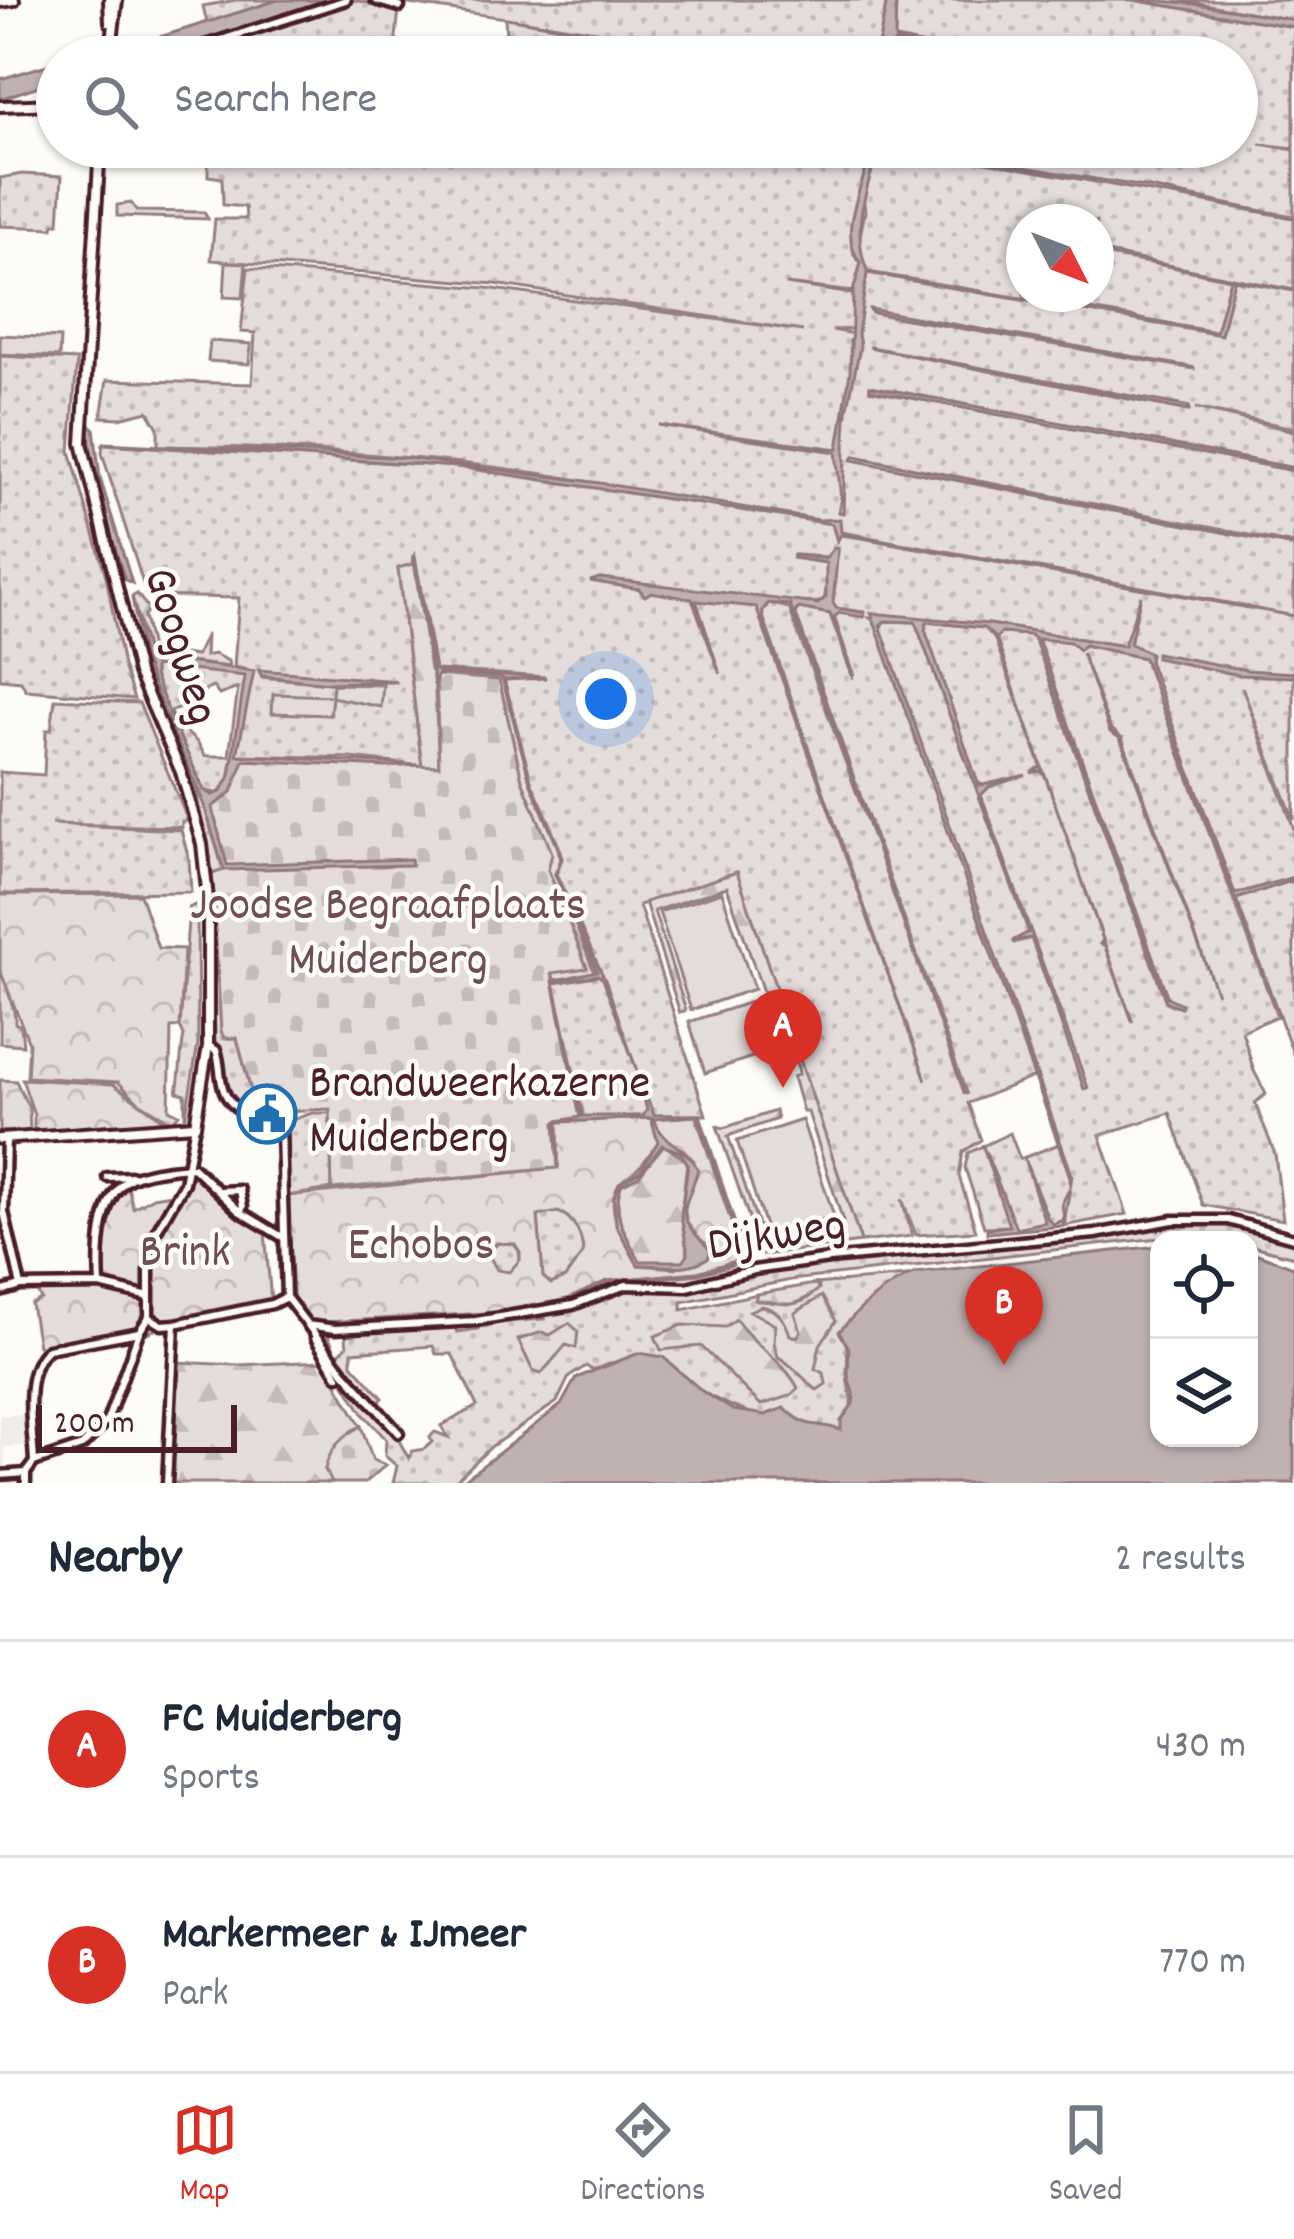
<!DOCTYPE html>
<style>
body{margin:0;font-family:Dekko,sans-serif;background:#f2f2f3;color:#1f2937}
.controls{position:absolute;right:36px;bottom:36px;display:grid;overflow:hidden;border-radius:24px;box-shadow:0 3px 9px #0004}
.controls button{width:108px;height:108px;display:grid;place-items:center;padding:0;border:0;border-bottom:3px solid #e0e1e3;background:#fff;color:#1f2937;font:60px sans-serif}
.compass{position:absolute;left:1006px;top:204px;width:108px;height:108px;border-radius:50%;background:#fff;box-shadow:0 3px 9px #0004;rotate:132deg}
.scale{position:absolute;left:36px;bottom:30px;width:201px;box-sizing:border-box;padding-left:12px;border:6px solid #4a1f2b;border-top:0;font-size:33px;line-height:42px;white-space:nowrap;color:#4a1f2b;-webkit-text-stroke:9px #fdfcf7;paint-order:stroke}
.you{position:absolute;left:606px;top:699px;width:42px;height:42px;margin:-30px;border:9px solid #fff;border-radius:50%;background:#1a73e8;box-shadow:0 0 0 18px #1a73e833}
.badge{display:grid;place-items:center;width:78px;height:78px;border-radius:50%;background:#d93025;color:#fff;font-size:39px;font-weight:700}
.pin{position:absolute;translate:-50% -99px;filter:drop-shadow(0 3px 6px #0008)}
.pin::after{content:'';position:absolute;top:63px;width:42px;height:36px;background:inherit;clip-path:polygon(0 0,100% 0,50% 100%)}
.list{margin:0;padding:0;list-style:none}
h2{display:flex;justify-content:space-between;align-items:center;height:156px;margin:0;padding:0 48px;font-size:51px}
h2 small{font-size:39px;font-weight:400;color:#747a83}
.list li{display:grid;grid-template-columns:78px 1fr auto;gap:36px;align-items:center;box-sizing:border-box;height:216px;padding:0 48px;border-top:3px solid #e0e1e3}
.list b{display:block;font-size:45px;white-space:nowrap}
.list p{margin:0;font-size:39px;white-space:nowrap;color:#747a83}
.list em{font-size:39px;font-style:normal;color:#747a83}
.icon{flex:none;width:66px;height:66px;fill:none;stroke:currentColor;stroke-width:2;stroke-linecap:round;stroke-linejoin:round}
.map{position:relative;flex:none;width:1294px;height:1483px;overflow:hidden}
.search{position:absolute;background:#fff;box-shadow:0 3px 9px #0004;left:36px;right:36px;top:36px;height:132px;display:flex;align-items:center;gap:30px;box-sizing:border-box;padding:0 42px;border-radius:66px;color:#747a83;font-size:45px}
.sheet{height:588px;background:#fff}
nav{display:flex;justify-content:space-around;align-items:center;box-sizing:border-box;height:168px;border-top:3px solid #e0e1e3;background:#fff;font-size:33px;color:#747a83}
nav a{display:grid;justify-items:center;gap:6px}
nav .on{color:#d93025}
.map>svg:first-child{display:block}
.built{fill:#f0ece8}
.grass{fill:url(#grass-dots);stroke:#967e82;stroke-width:3;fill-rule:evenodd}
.forest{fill:url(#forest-firs);stroke:#967e82;stroke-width:3}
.cemetery{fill:url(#cemetery-stones);stroke:#967e82;stroke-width:3}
.park{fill:url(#park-crowns);stroke:#967e82;stroke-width:3;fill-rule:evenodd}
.pitch{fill:#e3dcda;stroke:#967e82;stroke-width:3}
.water{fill:#c0b1b1;stroke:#91777b;stroke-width:3;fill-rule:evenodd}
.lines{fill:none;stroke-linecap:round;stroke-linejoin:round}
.street-casing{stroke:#4a1f2b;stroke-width:15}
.secondary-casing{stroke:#4a1f2b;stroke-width:16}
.street{stroke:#fdfcf7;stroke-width:6}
.secondary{stroke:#fdfcf7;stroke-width:8}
.labels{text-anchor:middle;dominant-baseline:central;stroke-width:9;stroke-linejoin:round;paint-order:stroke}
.street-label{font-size:48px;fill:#4a1f2b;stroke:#fdfcf7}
.park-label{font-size:48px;fill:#704e57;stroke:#fdfcf7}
.poi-label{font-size:48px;fill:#4a1f2b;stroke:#fdfcf7;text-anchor:start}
</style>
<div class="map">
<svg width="1294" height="1483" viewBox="0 0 1294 1483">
<defs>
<pattern id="grass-dots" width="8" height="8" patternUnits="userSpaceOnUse" patternTransform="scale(3)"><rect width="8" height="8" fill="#e3dcda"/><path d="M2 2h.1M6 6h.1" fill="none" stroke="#c4bcbb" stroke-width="1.8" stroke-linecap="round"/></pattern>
<pattern id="forest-firs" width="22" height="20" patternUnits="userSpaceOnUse" patternTransform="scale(3)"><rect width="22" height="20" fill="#e3dcda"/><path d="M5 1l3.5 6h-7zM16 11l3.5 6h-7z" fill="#c4bcbb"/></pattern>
<pattern id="cemetery-stones" width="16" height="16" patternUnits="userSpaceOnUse" patternTransform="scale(3)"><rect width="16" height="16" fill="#e3dcda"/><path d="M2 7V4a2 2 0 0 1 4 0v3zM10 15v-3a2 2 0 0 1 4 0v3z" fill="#c4bcbb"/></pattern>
<pattern id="park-crowns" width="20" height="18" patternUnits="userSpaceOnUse" patternTransform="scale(3)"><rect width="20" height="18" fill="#e3dcda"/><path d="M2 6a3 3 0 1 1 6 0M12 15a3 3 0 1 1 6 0" fill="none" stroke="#c4bcbb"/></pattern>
</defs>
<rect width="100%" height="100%" fill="#fdfcf7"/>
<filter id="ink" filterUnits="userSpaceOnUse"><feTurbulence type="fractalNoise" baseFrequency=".00833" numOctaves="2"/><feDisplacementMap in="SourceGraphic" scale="24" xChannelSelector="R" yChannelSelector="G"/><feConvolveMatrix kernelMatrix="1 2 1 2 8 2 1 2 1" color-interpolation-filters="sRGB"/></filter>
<g filter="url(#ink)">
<path class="built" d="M28 1414 27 1445 4 1447 6 1470H0V1416Z"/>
<path class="grass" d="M236 0H278L207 23 203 6Z
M355 0 399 9 394 57H171Z
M382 0H887L876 57H760L545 23 745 57H507L505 18Z
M896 0H1133L1294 27V148L1260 144 1294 150V216L1234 206 1294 218V428L1195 408 1294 431V468L870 386V390L1294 471V544L855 456 853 460 1294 546V673L1234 672 1294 677V820L1242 687 1294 829V877L1235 894 1149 661 1150 654 1131 648V629L1124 646 989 624 870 618 876 622 1034 1077 968 1103 981 1140 963 1152 959 1176 976 1231 916 1235 902 1199 912 1236 861 1242 737 872 639 905 706 1115H654L640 1084 647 1110 643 1116 584 1118 554 983 601 975 556 874 551 825 531 781 504 680 546 677 435 670 415 556 412 564 398 569 422 766 351 758 237 755 253 671 234 667 239 598 147 596 102 453 103 444 458 467 645 493C486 458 320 448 158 446V428L148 411 120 418 101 417 107 380 252 384 255 333 241 332 248 268 486 288 803 331 495 284 211 260 215 219H246L245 207 223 205 222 178 208 176V157L120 153 121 147H871C866 187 847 209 854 255L861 263 853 292H843L853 294 854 329 832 330 854 334 850 341 851 373 867 272 857 251 865 211 863 196 879 147H1237V140L1243 141 1237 139V57H885L887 49 895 42 934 48 894 39ZM1024 222H1096V251L1197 271 1096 254V294H1024ZM904 278 1131 317 1157 323 1156 324ZM870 310 1194 368V369L872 313ZM869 347 1189 407V408L1188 411ZM907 544 1250 607 913 547ZM795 555 830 557 836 581 832 603 836 608 864 612 863 616 839 613 834 616 854 676 830 614 799 608 795 612 967 1095 789 608 769 603 762 613 830 811 756 606 699 598 696 601 711 646 693 599C659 588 626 587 591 581L600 578 796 603 824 602 829 568 826 563 794 558ZM259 671 394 681 395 682 329 683 262 677ZM331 697 330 715 272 712Z
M1181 0H1294V20Z
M22 174 62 176 59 223 54 224 53 228 0 226V178Z
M0 356 77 360 70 451 106 576 123 666 134 699 26 690 21 681 0 679Z
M884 621 915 622 918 629 1029 933 1013 943 1032 938 981 795 988 788 977 782 925 630 926 622 985 628 995 639 1001 633 1030 635 1035 640 1166 1002 1170 1004 1038 639 1061 640 1144 658 1277 1016 1242 1031 1254 1071 1266 1094 1255 1103 1275 1154 1283 1220 1203 1205 1170 1113 1100 1135 1127 1214 1063 1226 1065 1222 1066 1195 1064 1220 1053 1224 1048 1219 1031 1176 1045 1222 1016 1228 987 1156 1010 1226 984 1227 965 1168 968 1153 1010 1133 1020 1159 1059 1144 1068 1164 880 629Z
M154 666 246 675 229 780 218 794 204 790 175 727 178 725 198 743 205 756H229L238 688 219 695 213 687 184 699V707L171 711 172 721 154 675Z
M55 699 139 703 188 821H182V827L51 824 181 830 189 859 191 892 0 894V772L44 775 46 730H51Z
M182 755 204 805 222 866 231 871 212 874 196 791Z
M1294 880V1056L1236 899Z
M213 892 221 1031 224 1038H237L255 1106 245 1110C218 1088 231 1068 215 1044Z
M197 904 198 1044 185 1121V1094L177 1092C181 1072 180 1055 184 1036L180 1027 189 908Z
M0 974 6 980C7 996 16 1007 15 1023L21 1026 23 1045 0 1043Z
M312 1113H330L332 1189 287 1196 288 1121Z
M558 1212C575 1217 583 1237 583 1254L565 1278 551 1284 543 1277 538 1215Z
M1195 1221 1224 1222 1294 1241V1257L1249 1245V1240L1185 1235 791 1280 682 1302V1310L757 1294V1301C782 1300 801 1314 819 1286L815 1284 908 1276 840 1331C849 1347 848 1353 847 1370 847 1402 860 1393 841 1429 764 1430 699 1392 633 1356L592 1370 586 1366 569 1377 557 1402 492 1446 453 1483H393L397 1466 385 1456 386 1439 364 1415 324 1350 396 1435 409 1459 412 1451 424 1449 432 1442 430 1437 435 1432 448 1437 441 1426 477 1406 452 1354H436L433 1346 352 1352V1364L383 1398 378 1403 388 1419 318 1334 326 1331 337 1355 347 1346 345 1330 454 1326 457 1332 478 1329 480 1324 545 1319 544 1313 633 1288H696L784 1267Z
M490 1257a15 15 0 1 1 30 0a15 15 0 1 1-30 0Z
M748 1259 743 1271 697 1284 638 1280 698 1274Z"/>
<path class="forest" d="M131 203 137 211 204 212 208 219 117 216V205Z
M413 555 430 670 434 675 439 766H422L398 568 412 564Z
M137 594 149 609 144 616 151 649 196 656 206 634 205 656 214 654 228 661 229 667 148 657 132 597Z
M438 673 502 677 530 781 558 848 561 859 555 874 595 974 555 980 552 973 587 967 548 869 551 852 522 780 499 680Z
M737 872 861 1242 762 1255 717 1126 724 1128 775 1111 777 1119 728 1136 765 1245 769 1248 843 1221 808 1112H803L793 1077 799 1074 798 1068 772 991 763 992 727 887 654 911 686 1010 680 1013 645 902Z
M664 1145 687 1161 681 1216 688 1254 684 1262H640C626 1236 611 1214 621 1185L639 1175Z
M815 1284 819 1289C790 1313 786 1302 755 1300L757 1294Z
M822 1296 836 1321 820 1345 815 1369 824 1373 826 1384 817 1390C805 1381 790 1362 778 1357L774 1343 775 1325 750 1311 761 1306C778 1309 785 1319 790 1335L797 1337 801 1331 795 1313Z
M736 1319C753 1346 783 1359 798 1388L790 1396 761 1405 701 1346 661 1350 655 1336 682 1325 725 1327Z
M569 1323 578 1331 576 1348 566 1345 541 1374 533 1371 518 1340 542 1332 550 1335Z
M324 1361 361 1426 351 1431 325 1469 332 1483H170L177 1362 237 1365Z"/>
<path class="cemetery" d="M436 675 499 680 522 780 552 853 548 870 587 968 552 973 580 1117 557 1121 558 1168 332 1189 330 1109 284 1111 255 1106 237 1038H224L221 1031 212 874 224 870 226 865 212 807 228 796 244 760 439 766Z
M361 1426 373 1460 386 1465 365 1483H332L325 1469C330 1448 342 1436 361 1426Z"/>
<path class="park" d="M140 894 158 948 184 949 180 1027 171 1028 169 1109 179 1114 172 1122 139 1102 118 1082 27 1077 29 1043 0 970V895Z
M22 1079 113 1084 165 1121 34 1136V1115Z
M0 1080 16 1081 29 1108 30 1132H0Z
M696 1116 744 1261 698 1272 607 1281 568 1299 506 1312 325 1322 316 1326 294 1306 287 1196 558 1168V1122L651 1118 658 1142C647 1158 642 1167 627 1177 596 1198 625 1242 638 1265L676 1268 705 1243C672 1220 688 1194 694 1161L684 1150 664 1141 653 1118ZM558 1212C574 1217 583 1237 583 1253L565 1278 551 1284 543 1277 538 1216ZM496 1243 515 1244 520 1252V1260L509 1272 497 1270 490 1257Z
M191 1171 200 1175 238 1215 265 1232 271 1301 174 1320 135 1339 38 1346 31 1304 41 1299 35 1287 103 1288 101 1250 116 1199 124 1187H128L133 1208 153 1197 183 1192Z"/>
<path class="pitch" d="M226 262 246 263 243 298 224 297Z
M0 335 60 338 59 357 0 354Z
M210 341 251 344 249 364 208 361Z
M333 684 383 685 381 707 332 697 330 715 272 713 273 694 332 696Z
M722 892 754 989 691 1010 659 912Z
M769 996 785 1046 705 1073 689 1022Z
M802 1120 834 1216 769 1238 737 1141Z"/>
<path class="water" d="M278 0H325L156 57H82L105 50 106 54H115L118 50Z
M887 0H896L895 39 987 57 895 42 887 49 885 57H876Z
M1133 0C1188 0 1240 11 1294 20V27Z
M506 18 760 57 735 56Z
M57 62V80L0 99V79Z
M871 147H879C866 190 850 233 868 272L1216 332 1230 279 1096 251 1294 290V291L1234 280 1221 335 867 273 858 334 860 346 846 417 843 513 838 512 841 499 836 452 658 425 838 449 850 372 853 294 786 284 853 292 861 263C834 232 867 181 871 147Z
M903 147 1150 188 1294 218Z
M870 309 1195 368 872 313Z
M870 347 1189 407V411Z
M870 386 1294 468V471L870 390Z
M89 424 94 428 100 478 132 583 125 580 92 475Z
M103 443 407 458 600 483 819 520 840 519 841 532 1294 616 862 538 841 535 837 541 832 524 458 467Z
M854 456 1294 546 852 460Z
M834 548H838L833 603 836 608 865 613 864 617 839 613 834 617 853 679 830 614 799 608 795 612 965 1095 790 605 769 603C759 610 763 619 766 630L926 1080 756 607 696 601 720 674 692 599 651 592 645 596 639 589 590 581 600 578 818 604 826 597V563L793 558 794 555 825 559Z
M414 555 435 670 546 678 504 680 531 781 559 847 562 859 556 874 606 982 638 1074 603 979 598 975 554 983 582 1116H643L647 1110 641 1084 654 1115H700L747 1261 698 1274 610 1282 567 1301 507 1314 385 1320 506 1312 568 1299 607 1281 698 1272 745 1258 697 1116 654 1119C663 1145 686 1146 698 1169 684 1217 672 1210 710 1250L709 1257C686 1273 663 1264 638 1265L616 1225 614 1197 619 1183 640 1171 658 1142 651 1118 558 1122V1167L555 1123 580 1117 553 981 597 971 555 874 561 860 558 848 530 781 502 677 438 673 434 685ZM662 1145 680 1152 688 1164 681 1216 688 1254 683 1261H640C626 1236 611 1214 621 1185L639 1176Z
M1141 595 1130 644 1150 653 1149 661 1235 894 1294 877V880L1236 899 1279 1016 1144 658 1084 645 1079 650 1070 642 1038 639 1167 997 1182 1004 1181 1007 1166 1002 1035 640 1030 635 1001 633 996 638 1133 1023 1105 947 1100 944 1103 940 1045 775 1040 771 1031 773 1041 766 994 637 984 628 927 622 925 630 979 786 1026 775 989 787 981 795 1088 1088 1084 1089 1031 938 1012 941 1029 932 918 629 915 622 885 621 880 625 1072 1175C1072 1178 1064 1223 1063 1226L987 1233V1229L1009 1226 982 1144 1016 1228 1045 1222 1024 1158 1048 1219 1053 1224 1064 1220 1062 1203 1070 1188V1177L871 613 989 624 1124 646Z
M132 597 148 657 254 671 237 755 419 765 386 767 244 760 232 792 212 807 227 865 411 859 412 865 224 870 200 792 171 728 175 727 204 790 212 795 221 792 230 776 245 676 154 666V675L172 721 169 723 143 659Z
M1082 653 1110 728 1122 738 1217 994 1120 738 1110 732Z
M1156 653 1247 670 1294 673V677L1239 675 1156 658Z
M259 670 271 671 395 681 329 683 262 676Z
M1159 1246V1438H1249V1251L1294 1267V1483H460L561 1405 576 1378 639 1353 663 1357 702 1391 733 1410 765 1415 784 1408C812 1432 811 1420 841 1430V1421L853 1404 854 1396 848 1376 849 1348 839 1332C862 1305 883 1287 915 1273Z"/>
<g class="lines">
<g class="street-casing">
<path id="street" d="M375 0 400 7
M168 57 346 0
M208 1046 216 1050C221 1063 219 1078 224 1091 233 1115 263 1119 281 1132L286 1297
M6 1139 4 1212 21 1286
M107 1177 133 1176
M220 1191 240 1190 243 1207 239 1211
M0 1292 21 1286 100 1285
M149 1297 100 1285C98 1252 98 1188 137 1176 154 1170 176 1168 193 1167L239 1211 284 1238
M286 1297 344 1372 399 1433
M149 1317 162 1325 175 1324 272 1304 286 1297
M307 1325 335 1329 476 1321 573 1305 626 1285 687 1287 754 1270 829 1259 1095 1234 1173 1220H1228L1294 1238
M315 1338 338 1376
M34 1462 82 1446 107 1421 139 1332 149 1317V1244L184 1183 195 1125
M34 1462C33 1429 20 1373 48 1349L139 1332
M0 1475 26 1473
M26 1483V1473L34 1462
M167 1483 175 1324"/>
</g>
<g class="secondary-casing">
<path id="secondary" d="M109 0 110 22
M0 2 14 0
M110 57 117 0
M0 106 57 104
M0 1139 195 1125 208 1046V899L202 844 181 772 138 673 82 443 100 147"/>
</g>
<use href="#street" class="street"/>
<use href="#secondary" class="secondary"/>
</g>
</g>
<defs>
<g id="civic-ring" transform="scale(3)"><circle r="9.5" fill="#fdfcf7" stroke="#1f6fb2" stroke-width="1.5"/><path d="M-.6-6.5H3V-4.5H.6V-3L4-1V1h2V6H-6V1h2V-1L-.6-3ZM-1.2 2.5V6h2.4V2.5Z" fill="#1f6fb2"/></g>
</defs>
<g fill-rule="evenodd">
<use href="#civic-ring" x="267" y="1114"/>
</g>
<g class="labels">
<g class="street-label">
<text transform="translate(178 647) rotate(73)">Googweg</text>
<text transform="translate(777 1238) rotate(-9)">Dijkweg</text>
</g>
<g class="park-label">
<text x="388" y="908">Joodse Begraafplaats<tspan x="388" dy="55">Muiderberg</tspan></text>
<text x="421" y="1248">Echobos</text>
<text x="185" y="1255">Brink</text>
</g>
<g class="poi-label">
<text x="309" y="1086">Brandweerkazerne<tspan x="309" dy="55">Muiderberg</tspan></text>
</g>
</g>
</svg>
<div class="controls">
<button><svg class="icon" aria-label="locate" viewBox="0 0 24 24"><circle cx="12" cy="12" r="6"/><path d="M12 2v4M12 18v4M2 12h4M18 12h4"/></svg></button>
<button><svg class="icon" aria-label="layers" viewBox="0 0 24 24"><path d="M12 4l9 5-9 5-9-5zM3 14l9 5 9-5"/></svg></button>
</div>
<svg class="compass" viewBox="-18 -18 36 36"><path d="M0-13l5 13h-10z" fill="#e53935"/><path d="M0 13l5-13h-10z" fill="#747a83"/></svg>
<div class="scale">200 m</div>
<div class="you"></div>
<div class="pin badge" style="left:783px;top:1088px">A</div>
<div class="pin badge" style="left:1004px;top:1365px">B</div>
<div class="search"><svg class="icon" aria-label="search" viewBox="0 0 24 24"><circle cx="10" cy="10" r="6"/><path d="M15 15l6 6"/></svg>Search here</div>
</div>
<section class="sheet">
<h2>Nearby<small>2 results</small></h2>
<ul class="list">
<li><span class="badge">A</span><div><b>FC Muiderberg</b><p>Sports</p></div><em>430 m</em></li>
<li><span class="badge">B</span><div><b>Markermeer &amp; IJmeer</b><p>Park</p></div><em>770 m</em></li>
</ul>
</section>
<nav>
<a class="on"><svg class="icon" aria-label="map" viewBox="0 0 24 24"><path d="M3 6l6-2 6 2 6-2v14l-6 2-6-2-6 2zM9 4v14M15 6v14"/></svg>Map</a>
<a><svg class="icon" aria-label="directions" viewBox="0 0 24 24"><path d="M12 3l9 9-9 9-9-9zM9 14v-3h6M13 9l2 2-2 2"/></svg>Directions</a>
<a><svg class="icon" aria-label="saved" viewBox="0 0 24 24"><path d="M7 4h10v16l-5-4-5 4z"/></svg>Saved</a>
</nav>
